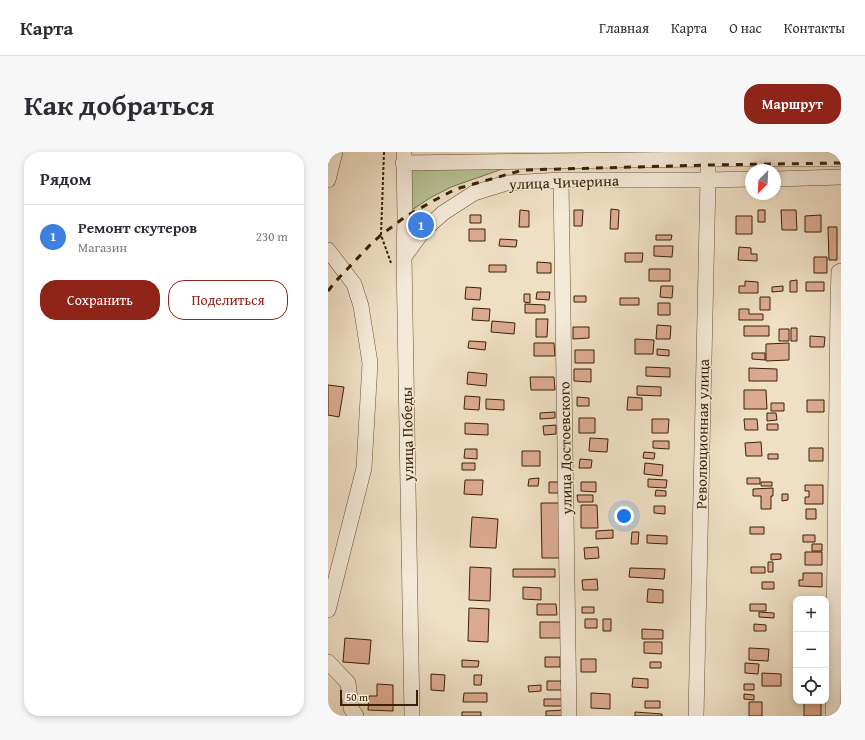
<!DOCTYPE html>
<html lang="ru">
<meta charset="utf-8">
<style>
body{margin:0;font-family:"Gentium Book Plus",serif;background:#f7f7f7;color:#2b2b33}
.controls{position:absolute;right:12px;bottom:12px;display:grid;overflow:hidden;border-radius:8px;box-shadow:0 2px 6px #0003}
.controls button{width:36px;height:36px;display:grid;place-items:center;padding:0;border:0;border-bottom:1px solid #e1e1e2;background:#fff;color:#2b2b33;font:20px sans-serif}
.compass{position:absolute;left:417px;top:12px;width:36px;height:36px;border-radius:50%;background:#fff;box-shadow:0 2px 6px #0003;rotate:204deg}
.scale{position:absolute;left:12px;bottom:10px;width:78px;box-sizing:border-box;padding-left:4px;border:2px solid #3a2205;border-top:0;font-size:11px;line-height:14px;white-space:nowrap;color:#3a2205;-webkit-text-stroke:3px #f5ead9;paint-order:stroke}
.you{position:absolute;left:296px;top:364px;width:14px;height:14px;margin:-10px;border:3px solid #fff;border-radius:50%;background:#1a73e8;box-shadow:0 0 0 6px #1a73e833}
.badge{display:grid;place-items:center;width:26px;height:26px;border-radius:50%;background:#8f2418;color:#fff;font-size:13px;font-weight:700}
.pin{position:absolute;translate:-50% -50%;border:2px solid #fff;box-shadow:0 1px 4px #0006}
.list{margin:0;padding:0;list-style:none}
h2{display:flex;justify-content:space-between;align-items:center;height:52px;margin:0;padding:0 16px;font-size:17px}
h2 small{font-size:13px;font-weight:400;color:#7c7c81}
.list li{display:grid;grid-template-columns:26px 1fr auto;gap:12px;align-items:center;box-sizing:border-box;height:64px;padding:0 16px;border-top:1px solid #e1e1e2}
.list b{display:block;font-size:15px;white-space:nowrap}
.list p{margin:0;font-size:13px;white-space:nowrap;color:#7c7c81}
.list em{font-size:13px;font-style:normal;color:#7c7c81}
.actions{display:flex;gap:8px;padding:12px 16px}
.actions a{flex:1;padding:9px 0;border:1px solid #8f2418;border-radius:16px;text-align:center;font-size:14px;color:#8f2418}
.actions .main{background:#8f2418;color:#fff}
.icon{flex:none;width:22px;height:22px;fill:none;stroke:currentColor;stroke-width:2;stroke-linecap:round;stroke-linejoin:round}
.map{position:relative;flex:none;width:513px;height:564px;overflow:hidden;border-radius:16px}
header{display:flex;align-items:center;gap:24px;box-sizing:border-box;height:56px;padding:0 20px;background:#fff;border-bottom:1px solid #e1e1e2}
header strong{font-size:19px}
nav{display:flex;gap:22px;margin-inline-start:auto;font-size:14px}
.intro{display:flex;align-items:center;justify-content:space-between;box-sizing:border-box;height:96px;padding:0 24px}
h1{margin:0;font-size:28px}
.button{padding:10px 18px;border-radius:16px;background:#8f2418;color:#fff;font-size:14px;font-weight:700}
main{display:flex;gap:24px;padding:0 24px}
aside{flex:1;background:#fff;border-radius:16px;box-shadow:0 2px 6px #0003}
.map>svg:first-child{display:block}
.green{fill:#b7c296;stroke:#78724e}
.building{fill:#dcaa90;stroke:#3a2205}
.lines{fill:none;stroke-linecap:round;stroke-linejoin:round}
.minor-casing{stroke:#675135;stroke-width:16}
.path{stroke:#3a2205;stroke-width:2;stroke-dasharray:3 2;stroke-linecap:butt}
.minor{stroke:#f5ead9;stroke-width:15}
.rail{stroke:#3a2205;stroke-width:3;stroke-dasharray:7 7;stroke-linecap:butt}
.labels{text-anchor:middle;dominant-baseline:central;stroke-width:3;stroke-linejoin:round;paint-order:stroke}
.street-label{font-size:15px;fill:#3a2205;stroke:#f5ead9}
</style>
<header>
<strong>Карта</strong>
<nav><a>Главная</a><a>Карта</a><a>О нас</a><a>Контакты</a></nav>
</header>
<div class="intro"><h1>Как добраться</h1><a class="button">Маршрут</a></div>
<main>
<aside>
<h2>Рядом<small></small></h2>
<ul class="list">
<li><span class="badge" style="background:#3f7fe0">1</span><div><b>Ремонт скутеров</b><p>Магазин</p></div><em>230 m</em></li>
</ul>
<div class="actions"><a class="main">Сохранить</a><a>Поделиться</a></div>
</aside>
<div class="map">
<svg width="513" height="564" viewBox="0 0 513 564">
<rect width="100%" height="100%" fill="#efdfc4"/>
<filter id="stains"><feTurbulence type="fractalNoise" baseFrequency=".005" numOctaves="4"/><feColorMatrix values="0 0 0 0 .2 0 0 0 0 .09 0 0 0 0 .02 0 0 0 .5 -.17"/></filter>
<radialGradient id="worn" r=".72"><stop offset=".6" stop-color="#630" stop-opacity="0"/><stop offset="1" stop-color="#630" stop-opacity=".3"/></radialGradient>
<path class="green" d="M189 12 123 35 102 46 82 59 83 15Z"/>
<path class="building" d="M283 57 291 58 290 77H282Z
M192 58 201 59V75H191Z
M246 58H255L254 74H246Z
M430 58H437V70H430Z
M453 58H468L469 78H454Z
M142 63H153V71H142Z
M493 63V80H477V64Z
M408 64H424V82H408Z
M500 75H509V108H501Z
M141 77H157V89H141Z
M328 83H344L343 88H328Z
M172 87 189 88 188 95 171 94Z
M326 94H345L344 105 326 104Z
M411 95 423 96V102H429V109L410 108Z
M297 101H315L314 110H297Z
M486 105H499V121H486Z
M209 110 223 111V121H209Z
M161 113H178V120H161Z
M321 117H342V129H321Z
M469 128V140H462V129Z
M417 129 430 130V141H411V134H417Z
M478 130H496V139H478Z
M333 134H345L344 146 332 145Z
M455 134V139L444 140V135Z
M138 135 153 136 152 148 137 147Z
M209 140H222L221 148 208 147Z
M196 142H202V151L196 150Z
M246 144H258V150H246Z
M432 145H442V158H432Z
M292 146H311V153H292Z
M330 151H342V163H330Z
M197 152 217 153V161H197Z
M145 156 162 157 161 169 144 168Z
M411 157H421V162H435V168H411Z
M208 167H220L219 185H208Z
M164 169 187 171 186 182 163 180Z
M329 173 343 174 342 187H328Z
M416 174H441V184H416Z
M245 175H261V186L245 187Z
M463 176H469V189H463Z
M451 177H461V189H451Z
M482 184 497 185 496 195H482Z
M307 187 326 188 325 202H307Z
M141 189 158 190 157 198 140 196Z
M206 191H226L227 204H206Z
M461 191V208L438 209V192Z
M329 197 341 198V204L329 203Z
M247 198H266V211H247Z
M424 201H437V208L424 207Z
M318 215 342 216V225L318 224Z
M421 216 449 217V229H421Z
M246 217H263V230L246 229Z
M140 220 159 222 158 234 139 232Z
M202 225H226L227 238H203Z
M0 233 16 235 11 265 0 263Z
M309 234 333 235V244L309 243Z
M416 238H438L439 257H416Z
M137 244 152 245 151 258 136 257Z
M249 245 261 246V254H249Z
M300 245 314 246V258H299Z
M158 247 176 248V258L158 257Z
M479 248H496V260H479Z
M443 251H456V259H443Z
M227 260V266L212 267V261Z
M439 261H448L449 268 439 269Z
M251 266H267V281H251Z
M324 267H341L340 281H324Z
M416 267H429L430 278H417Z
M137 271 160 272V283L137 282Z
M439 272H450V278H439Z
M228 273V282L216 283 215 274Z
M262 286 280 287 279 300 261 299Z
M325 289H341V297L325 296Z
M433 290 434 304H418L417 291Z
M481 296H495V309H481Z
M137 297H149V307L136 306Z
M194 299H212V314H194Z
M316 300 327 301 326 307 315 306Z
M440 302H450V307H440Z
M252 307 264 308 263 316H251Z
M134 311H147V318H134Z
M317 311 335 313 334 324 316 322Z
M211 326 210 334H200L201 327Z
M419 326H432V332H419Z
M320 327 339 328 338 336 320 335Z
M137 328H155L154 343 136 342Z
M221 330H233V341H221Z
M253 330H268V340L253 339Z
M433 330H444V334H433Z
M477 333H495V352H477V345H481V339H477Z
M445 336V344H443V357H433V344H425V337Z
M328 338 338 339V344H327Z
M454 342H460V348L454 349Z
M249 343H265V350H250Z
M213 351H234V406H214Z
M253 353H269L270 376H253Z
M326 354H337V362L326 361Z
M478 357H488V367H478Z
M144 365 170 367 168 396 142 395Z
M422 375H436V382H422Z
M285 378V386L268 387V379Z
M304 380H311L310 392H303Z
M319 383 339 384V392L319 391Z
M475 383H487V390H475Z
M484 392H494V399H484Z
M270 395 271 406 257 407 256 396Z
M477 400H494V413H477Z
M443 402H453V407L443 408Z
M440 410H445V420H440Z
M142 415 163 416 162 449 141 448Z
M423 415H437V421H423Z
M302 416 337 417 336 427 301 425Z
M185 417H227V425H185Z
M475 421H494V435L471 434V428H475Z
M269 427 270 438H255L254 428Z
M434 430H446V437H434Z
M195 435 213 436V448L195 447Z
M320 437 335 438V451L319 450Z
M209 452H228L229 463H209Z
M422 452H438V459H422Z
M254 455H266V461H254Z
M141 456 161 457 160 490 140 489Z
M431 460 446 461V466L431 465Z
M257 467H269V476H257Z
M275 467H283V479H275Z
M212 470H234V486H212Z
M426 472 438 473V479H426Z
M314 477 335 478V487H314Z
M17 486 43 488 41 512 15 510Z
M316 490H334V502L316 501Z
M421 496 441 497 440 509 421 508Z
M217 505H232V515H217Z
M253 507H268V520H253Z
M134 508 151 509 150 515H134Z
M322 510H333V516H322Z
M417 511 431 512 430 522 417 521Z
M434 521 453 522V534H434Z
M103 522 117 523 116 539 103 538Z
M146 523H154L153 533H146Z
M305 526 320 527V536L304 535Z
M219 529H233L234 538H219Z
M49 532 65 533V559L40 558 41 544H49Z
M416 532H426V538H416Z
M213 533V539L201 540 200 534Z
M136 541H159V550H135Z
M263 541 282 542V557L263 556Z
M416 542 426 543V548L416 547Z
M216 547H234V554H216Z
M317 549H332V556H317Z
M476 549H493V564H476Z
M421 550H434V564H421Z
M237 558V564H218V559Z
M134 560H153V564H134Z
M307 560 334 562V564H307Z"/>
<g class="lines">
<g class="minor-casing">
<path id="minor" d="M76 0 77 65 76 105 84 564
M75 11 379 7H513
M447 27 513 25
M0 28 7 0
M233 28 241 564
M0 98 26 132 33 154 42 211 36 316 0 458
M76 105 95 79 115 61 146 41 178 31 233 28H380L423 27
M0 510 20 531 23 556 28 564
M368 564 380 28V0
M505 564 510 151 511 120 513 119"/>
</g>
<path class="path" d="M56 0 53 83 63 111"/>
<use href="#minor" class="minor"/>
<path class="rail" d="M0 139 7 130 42 93 53 83 77 65 105 49 128 37 195 18 380 13 513 11"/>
</g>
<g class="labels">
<g class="street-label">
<text transform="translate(236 30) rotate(-2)">улица Чичерина</text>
<text transform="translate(79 282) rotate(-91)">улица Победы</text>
<text transform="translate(374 282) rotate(-89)">Революционная улица</text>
<text transform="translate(237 296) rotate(-91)">улица Достоевского</text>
</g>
</g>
<rect width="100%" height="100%" filter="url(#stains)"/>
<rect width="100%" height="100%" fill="url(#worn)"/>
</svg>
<div class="controls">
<button>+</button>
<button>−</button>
<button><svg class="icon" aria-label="locate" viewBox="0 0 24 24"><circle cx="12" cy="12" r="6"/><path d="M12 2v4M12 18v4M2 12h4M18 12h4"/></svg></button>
</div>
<svg class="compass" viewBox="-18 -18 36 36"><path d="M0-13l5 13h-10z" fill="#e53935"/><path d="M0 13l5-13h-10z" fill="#7c7c81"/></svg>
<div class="scale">50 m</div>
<div class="you"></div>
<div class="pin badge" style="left:93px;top:73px;background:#3f7fe0">1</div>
</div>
</main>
